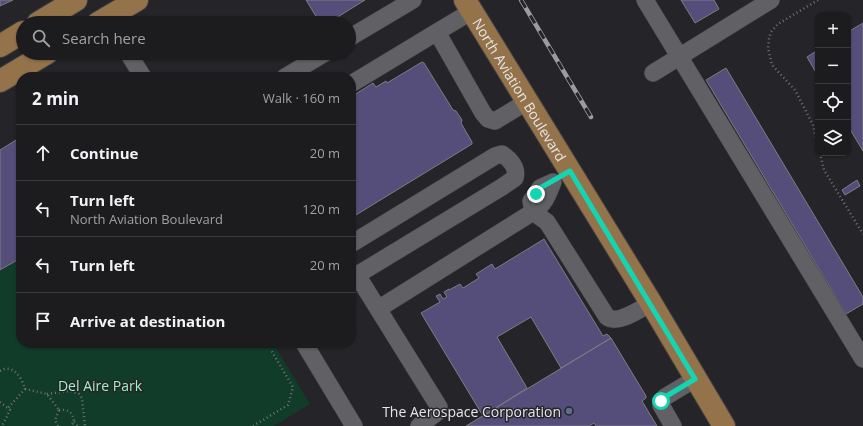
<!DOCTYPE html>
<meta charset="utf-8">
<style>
body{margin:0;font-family:"Open Sans",sans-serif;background:#29282b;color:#f1f3f6}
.controls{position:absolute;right:12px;top:12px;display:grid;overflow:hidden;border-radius:8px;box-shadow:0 1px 3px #0004}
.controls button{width:36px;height:36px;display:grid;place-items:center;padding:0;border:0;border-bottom:1px solid #3a393c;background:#1c1b1e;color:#f1f3f6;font:20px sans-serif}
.stop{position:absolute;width:12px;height:12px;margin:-9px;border:3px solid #14d5b3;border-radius:50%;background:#fff}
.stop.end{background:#14d5b3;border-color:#fff;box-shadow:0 1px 4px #0008}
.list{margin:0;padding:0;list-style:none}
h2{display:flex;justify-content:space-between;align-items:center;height:52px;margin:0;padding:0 16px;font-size:17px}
h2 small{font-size:13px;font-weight:400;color:#a0a1a4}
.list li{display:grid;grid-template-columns:26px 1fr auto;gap:12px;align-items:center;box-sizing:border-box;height:56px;padding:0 16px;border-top:1px solid #3a393c}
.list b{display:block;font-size:15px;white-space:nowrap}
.list p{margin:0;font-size:13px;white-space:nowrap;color:#a0a1a4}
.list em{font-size:13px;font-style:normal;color:#a0a1a4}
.icon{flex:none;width:22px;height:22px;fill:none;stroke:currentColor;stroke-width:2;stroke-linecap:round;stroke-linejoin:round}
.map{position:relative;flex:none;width:863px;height:426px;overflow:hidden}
.search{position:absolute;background:#1c1b1e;box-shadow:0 1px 3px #0004;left:16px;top:16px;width:340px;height:44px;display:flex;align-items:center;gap:10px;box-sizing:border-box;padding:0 14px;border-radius:22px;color:#a0a1a4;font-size:15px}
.panel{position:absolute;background:#1c1b1e;box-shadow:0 1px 3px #0004;left:16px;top:72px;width:340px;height:276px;border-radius:16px}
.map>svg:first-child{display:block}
.green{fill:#113c2a}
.building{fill:#564e7a;stroke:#7c7c80}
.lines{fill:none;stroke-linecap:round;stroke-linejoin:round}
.minor-casing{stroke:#424245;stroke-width:18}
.major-casing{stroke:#424245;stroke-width:24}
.path{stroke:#737275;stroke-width:2.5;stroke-dasharray:1 3;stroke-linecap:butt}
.minor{stroke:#616064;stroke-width:17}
.major{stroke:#94734a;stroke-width:22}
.rail-casing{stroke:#9c9c9f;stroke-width:4.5}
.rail{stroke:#252428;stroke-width:3;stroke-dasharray:9;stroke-linecap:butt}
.route{stroke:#14d5b3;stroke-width:5}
.service-dot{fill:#5c6f8a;stroke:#252428;stroke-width:1.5}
.labels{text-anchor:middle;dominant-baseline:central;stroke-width:3;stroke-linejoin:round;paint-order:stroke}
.street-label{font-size:14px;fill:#e6e6e8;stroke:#252428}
.park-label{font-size:14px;fill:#9cf1c7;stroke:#252428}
.poi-label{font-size:14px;fill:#e6e6e8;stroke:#252428;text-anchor:end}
</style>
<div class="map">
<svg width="863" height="426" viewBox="0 0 863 426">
<rect width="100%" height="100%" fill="#252428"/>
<path class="green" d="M21 259V343H273L310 404 274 426H0V271Z"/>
<path class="building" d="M0 0H13L0 6Z
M306 0H365L328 23H320Z
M681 0H714L719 9 695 23Z
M863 23V151L848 126V32Z
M818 50V76L807 57Z
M422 62 424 63 453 110 456 111 462 120 461 123 472 142V144L351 218V97L373 83 376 87 386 81 387 83Z
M726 68 863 297V304L846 314 706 80Z
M21 137V258L0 270V150Z
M857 180 860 186 845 195 842 190Z
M544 239 603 336 607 334 611 338 561 368 531 317 497 337 527 388 483 416 421 313 440 302 436 296 440 294 443 299 447 297 444 292 449 289V290L460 284 463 288 479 278 476 274 492 264 495 269Z
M611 338 646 396V398L642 401 657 426H596L594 423 589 426H466Z"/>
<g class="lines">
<g class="minor-casing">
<path id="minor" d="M645 0 863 359
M472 11 437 32 483 113 488 119 495 121 528 101
M349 38 413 0
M128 53 143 77
M653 73 771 0
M285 77 325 53
M351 84 437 32
M351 244 495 156 502 154C510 159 518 168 515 178L502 187 357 275 439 407V411L419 426
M378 309 533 212C545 204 548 195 553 182L540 188 531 201 533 212 547 222 607 317C618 325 640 309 651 303
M304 343 354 426
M673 426 661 405V401L665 397 695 379"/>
</g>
<g class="major-casing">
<g id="major">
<path id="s1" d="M465 0 651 303 724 426"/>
<path d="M38 23 76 0"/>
<path d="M98 23 137 0"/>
<path d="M0 46 23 32"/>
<path d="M0 81 47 53"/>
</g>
</g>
<path class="path" d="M818 0 778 24 771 32 769 39 768 48 772 65 795 90 813 125 818 146
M820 153 824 170 863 234
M0 371C13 363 22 378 25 389L8 408
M25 389 47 394 59 410
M47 394 70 391 79 394 82 398 85 426
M0 402 10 410 2 426
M59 410C68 409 73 412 74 422L70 426
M74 422 78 426
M58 426 55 420 59 410
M253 426 288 405 293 387 271 350"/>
<use href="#minor" class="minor"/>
<use href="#major" class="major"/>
<g class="rail-casing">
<path id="rail" d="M521 0 591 117"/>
</g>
<use href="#rail" class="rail"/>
</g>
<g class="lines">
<path class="route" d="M536 194 540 188 570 171 695 379 665 397 661 401"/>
</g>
<circle class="service-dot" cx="569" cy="411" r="4"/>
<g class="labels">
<g class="street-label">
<text stroke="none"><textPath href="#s1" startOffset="105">North Aviation Boulevard</textPath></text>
</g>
<g class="park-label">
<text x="100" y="385">Del Aire Park</text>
</g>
<g class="poi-label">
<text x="561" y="411">The Aerospace Corporation</text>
</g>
</g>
</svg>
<div class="controls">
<button>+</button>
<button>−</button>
<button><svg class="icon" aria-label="locate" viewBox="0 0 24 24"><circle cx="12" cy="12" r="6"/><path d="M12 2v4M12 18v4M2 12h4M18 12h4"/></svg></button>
<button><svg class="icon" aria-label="layers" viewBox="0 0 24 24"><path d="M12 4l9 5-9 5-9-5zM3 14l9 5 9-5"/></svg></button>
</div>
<div class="stop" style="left:661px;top:401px"></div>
<div class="stop end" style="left:536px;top:194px"></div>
<div class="search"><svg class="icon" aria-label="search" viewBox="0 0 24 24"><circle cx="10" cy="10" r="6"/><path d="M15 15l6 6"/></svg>Search here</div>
<section class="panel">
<h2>2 min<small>Walk · 160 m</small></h2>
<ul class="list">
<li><svg class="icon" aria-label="ahead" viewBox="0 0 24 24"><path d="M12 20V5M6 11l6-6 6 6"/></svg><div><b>Continue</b></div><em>20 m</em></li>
<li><svg class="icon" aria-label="left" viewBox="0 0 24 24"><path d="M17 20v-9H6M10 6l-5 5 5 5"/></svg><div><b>Turn left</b><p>North Aviation Boulevard</p></div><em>120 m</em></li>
<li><svg class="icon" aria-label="left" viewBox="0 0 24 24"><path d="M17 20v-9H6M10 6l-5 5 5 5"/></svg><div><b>Turn left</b></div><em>20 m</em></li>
<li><svg class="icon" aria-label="arrive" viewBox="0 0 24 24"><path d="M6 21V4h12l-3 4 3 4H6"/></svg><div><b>Arrive at destination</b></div></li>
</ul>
</section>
</div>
